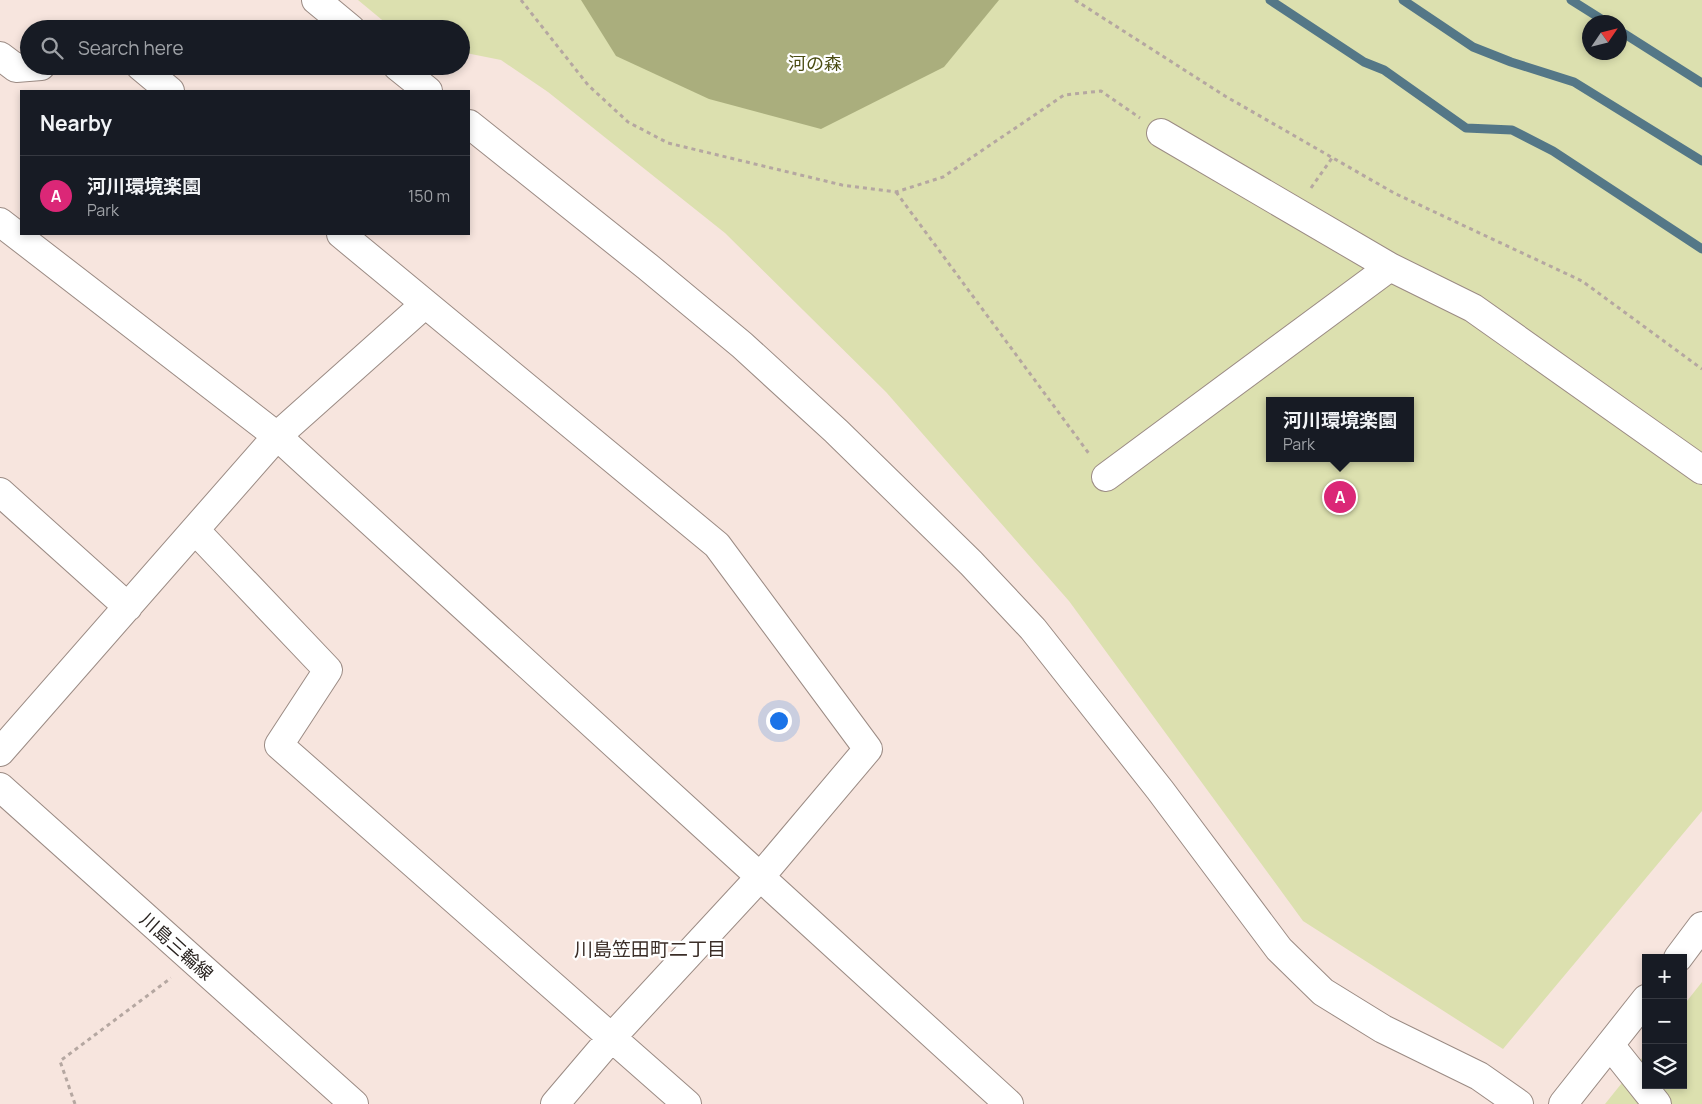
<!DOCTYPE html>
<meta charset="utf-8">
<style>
body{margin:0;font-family:Manrope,"Noto Sans JP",sans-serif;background:#242831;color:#f1f3f6}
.controls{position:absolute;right:15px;bottom:15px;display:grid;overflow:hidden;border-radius:0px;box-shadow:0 2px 8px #0003}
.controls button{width:45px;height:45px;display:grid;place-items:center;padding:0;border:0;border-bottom:1px solid #363941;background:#171b24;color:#f1f3f6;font:25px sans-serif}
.compass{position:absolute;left:1582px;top:15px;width:45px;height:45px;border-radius:50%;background:#171b24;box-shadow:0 2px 8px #0003;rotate:55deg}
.you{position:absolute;left:778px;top:720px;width:18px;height:18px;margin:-12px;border:4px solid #fff;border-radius:50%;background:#1a73e8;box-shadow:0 0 0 8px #1a73e833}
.badge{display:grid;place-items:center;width:32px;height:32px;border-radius:50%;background:#db2777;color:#fff;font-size:16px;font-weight:700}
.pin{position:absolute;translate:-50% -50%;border:2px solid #fff;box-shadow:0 1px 5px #0006}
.popup{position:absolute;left:1266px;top:397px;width:148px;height:65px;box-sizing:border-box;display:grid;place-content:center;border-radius:0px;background:#171b24;filter:drop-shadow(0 1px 4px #0005);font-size:16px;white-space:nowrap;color:#9ea1a6}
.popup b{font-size:19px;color:#f1f3f6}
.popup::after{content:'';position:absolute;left:50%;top:100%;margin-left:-10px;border:10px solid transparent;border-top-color:#171b24}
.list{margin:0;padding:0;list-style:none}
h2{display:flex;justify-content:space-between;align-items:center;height:65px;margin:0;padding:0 20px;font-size:21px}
h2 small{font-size:16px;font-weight:400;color:#9ea1a6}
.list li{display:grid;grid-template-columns:32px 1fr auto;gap:15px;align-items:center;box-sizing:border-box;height:80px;padding:0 20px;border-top:1px solid #363941}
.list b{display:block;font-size:19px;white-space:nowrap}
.list p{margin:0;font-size:16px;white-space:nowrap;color:#9ea1a6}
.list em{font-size:16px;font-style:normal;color:#9ea1a6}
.icon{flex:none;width:28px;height:28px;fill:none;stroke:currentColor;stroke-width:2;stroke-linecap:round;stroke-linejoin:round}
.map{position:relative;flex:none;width:1702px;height:1104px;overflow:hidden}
.search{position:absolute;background:#171b24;box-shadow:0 2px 8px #0003;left:20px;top:20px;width:450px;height:55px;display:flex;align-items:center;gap:12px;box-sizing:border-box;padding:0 18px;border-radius:28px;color:#9ea1a6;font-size:19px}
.panel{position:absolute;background:#171b24;box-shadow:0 2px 8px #0003;left:20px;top:90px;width:450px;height:145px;border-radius:0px}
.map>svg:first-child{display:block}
.green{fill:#dce0af;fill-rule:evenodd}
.forest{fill:#aaae7d}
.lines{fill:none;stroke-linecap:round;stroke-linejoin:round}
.stream{stroke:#547787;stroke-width:9}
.minor-casing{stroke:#9b8b84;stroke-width:30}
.major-casing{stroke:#9b8b84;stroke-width:30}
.path{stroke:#b5a7a1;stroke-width:3;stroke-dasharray:4 4;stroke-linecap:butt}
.minor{stroke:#fff;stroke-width:28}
.major{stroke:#fff;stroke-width:28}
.labels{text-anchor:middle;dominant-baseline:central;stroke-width:4.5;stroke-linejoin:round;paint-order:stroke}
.park-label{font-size:18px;fill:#4b4d14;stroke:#fff}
.street-label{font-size:18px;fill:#292320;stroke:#fff}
.neighbourhood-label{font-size:19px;fill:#3b2e28;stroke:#fff}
</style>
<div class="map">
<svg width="1702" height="1104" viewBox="0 0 1702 1104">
<rect width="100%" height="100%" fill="#f7e5de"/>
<path class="green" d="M358 0H1702V811L1503 1049 1303 921 1069 601 886 392 725 233 548 92 501 60 461 52V29H393ZM1590 22H1620V52H1590ZM1270 401H1410V458H1270Z
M1702 982V1104H1605L1646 1053V1085H1683V1006Z"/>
<path class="forest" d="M581 0H999L944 67 821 129 709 99 616 56Z"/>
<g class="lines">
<path class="stream" d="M1270 0 1364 62 1384 70 1466 128 1512 130 1553 151 1702 249
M1403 0 1473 47 1511 62 1574 82 1702 161
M1571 0 1606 22
M1620 31 1702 83"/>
<g class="minor-casing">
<path id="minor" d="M316 0 351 29
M0 56 16 68 41 66
M140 66 170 91
M397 66 428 91
M469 124 648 267 742 345 836 431 971 563 1033 629 1160 790 1279 949 1323 992 1383 1029 1479 1076 1519 1104
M1161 133 1390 267 1473 308 1702 470
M0 222 277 436 1009 1104
M341 234 717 545 868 749 760 877 612 1037 555 1104
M1106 477 1390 267
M0 492 128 607
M195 530 328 670 279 745 687 1104
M0 752 277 436 425 304
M1610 1045 1657 1104"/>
</g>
<g class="major-casing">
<path id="major" d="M0 787 354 1104
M1678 958 1702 926
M1563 1104 1646 999"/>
</g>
<path class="path" d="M521 0 588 85 628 122 668 143 842 185 896 192 943 177 1064 95 1101 91 1140 118
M1075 0 1225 96 1394 193 1582 281 1702 369
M1311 188 1332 158
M896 192 1090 455
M75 1104 60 1061 171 978"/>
<use href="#minor" class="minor"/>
<use href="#major" class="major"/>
</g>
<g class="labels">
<g class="park-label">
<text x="815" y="63">河の森</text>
</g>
<g class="street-label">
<text transform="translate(177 946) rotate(42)">川島三輪線</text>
</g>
<g class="neighbourhood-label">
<text x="650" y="949">川島笠田町二丁目</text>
</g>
</g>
</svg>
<div class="controls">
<button>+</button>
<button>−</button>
<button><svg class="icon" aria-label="layers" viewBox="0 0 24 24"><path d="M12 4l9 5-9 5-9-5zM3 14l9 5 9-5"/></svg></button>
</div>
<svg class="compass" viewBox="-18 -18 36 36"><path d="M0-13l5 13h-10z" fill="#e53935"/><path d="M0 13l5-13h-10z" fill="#9ea1a6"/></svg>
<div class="you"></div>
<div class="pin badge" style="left:1340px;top:497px">A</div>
<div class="popup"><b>河川環境楽園</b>Park</div>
<div class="search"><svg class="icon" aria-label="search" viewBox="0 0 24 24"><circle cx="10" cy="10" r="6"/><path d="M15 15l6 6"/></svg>Search here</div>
<section class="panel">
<h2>Nearby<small></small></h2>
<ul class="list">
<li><span class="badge">A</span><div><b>河川環境楽園</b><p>Park</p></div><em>150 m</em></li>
</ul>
</section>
</div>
